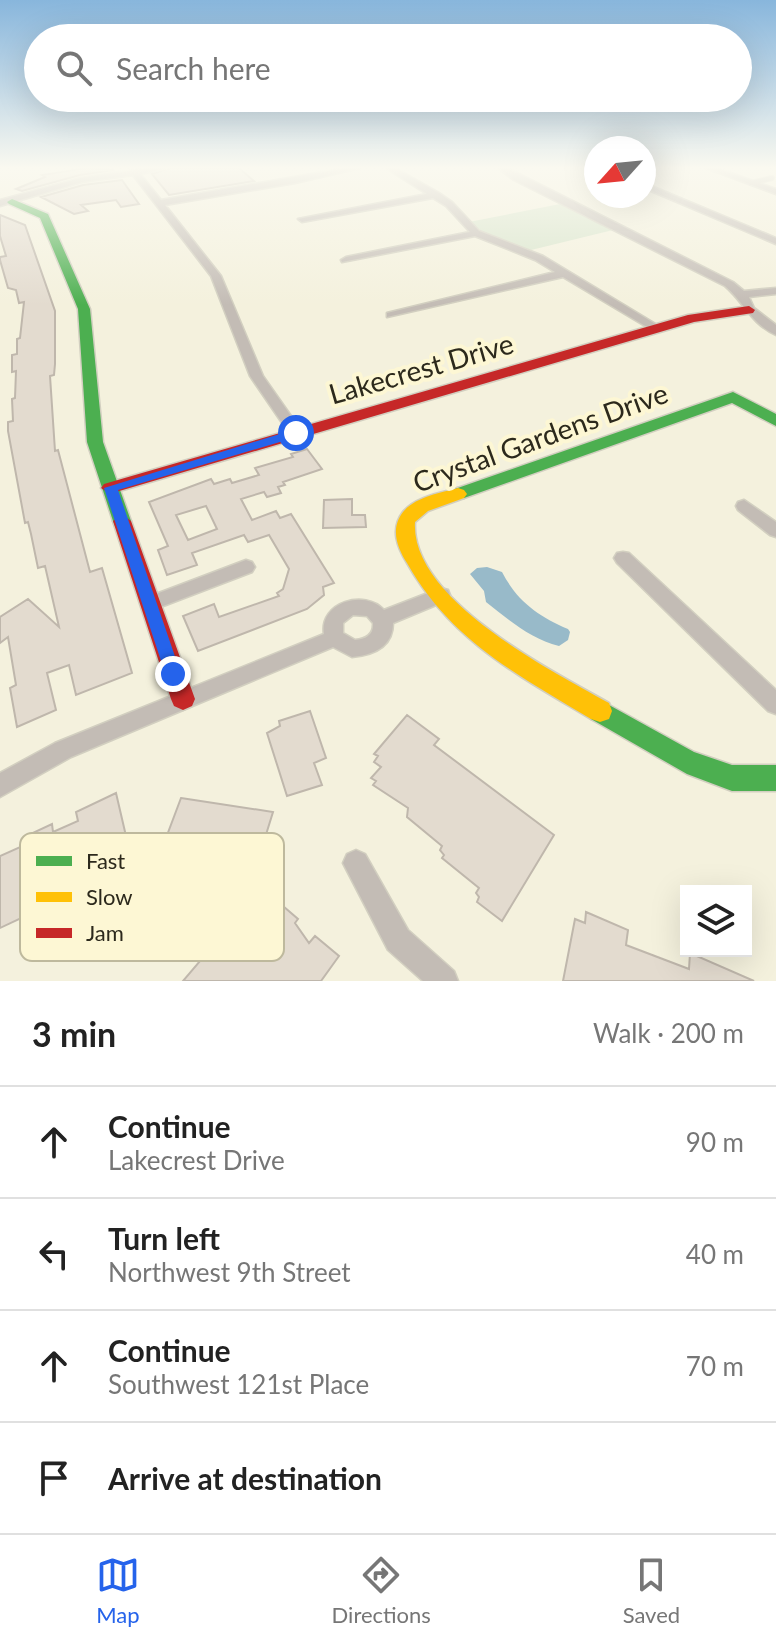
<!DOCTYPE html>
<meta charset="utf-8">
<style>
body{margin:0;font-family:Lato,sans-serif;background:#f6f6f6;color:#222}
.controls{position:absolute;right:24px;bottom:24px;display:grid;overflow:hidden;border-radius:0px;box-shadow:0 8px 32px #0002}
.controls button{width:72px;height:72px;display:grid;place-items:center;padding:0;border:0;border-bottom:2px solid #e0e0e0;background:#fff;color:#222;font:40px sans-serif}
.compass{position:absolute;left:584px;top:136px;width:72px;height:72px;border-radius:50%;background:#fff;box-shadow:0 8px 32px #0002;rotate:243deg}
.stop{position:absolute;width:24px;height:24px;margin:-18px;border:6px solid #2563eb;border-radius:50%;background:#fff}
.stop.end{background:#2563eb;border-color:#fff;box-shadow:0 2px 8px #0008}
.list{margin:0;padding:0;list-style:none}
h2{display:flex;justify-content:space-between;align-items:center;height:104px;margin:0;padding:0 32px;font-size:34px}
h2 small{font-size:26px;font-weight:400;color:#767676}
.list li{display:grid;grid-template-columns:52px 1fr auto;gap:24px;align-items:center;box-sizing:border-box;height:112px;padding:0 32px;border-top:2px solid #e0e0e0}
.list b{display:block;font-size:30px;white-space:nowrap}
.list p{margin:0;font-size:26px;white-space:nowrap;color:#767676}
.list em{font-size:26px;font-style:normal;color:#767676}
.icon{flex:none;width:44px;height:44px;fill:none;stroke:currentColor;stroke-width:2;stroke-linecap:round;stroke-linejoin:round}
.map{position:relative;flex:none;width:776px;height:981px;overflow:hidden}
.search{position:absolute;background:#fff;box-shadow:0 8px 32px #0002;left:24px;right:24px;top:24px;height:88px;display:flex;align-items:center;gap:20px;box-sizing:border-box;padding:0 28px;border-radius:44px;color:#767676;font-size:30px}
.sheet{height:552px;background:#fff}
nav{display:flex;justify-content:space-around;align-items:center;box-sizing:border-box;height:112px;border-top:2px solid #e0e0e0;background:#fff;font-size:22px;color:#767676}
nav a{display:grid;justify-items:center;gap:4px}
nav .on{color:#2563eb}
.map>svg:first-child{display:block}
.green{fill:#d7e4cb}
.water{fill:#98bac9}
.building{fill:#e3dbcf;stroke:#bfb7ac;stroke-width:2;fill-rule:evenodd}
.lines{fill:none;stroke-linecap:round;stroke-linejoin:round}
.lane-casing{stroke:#d2cfc0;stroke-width:6}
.street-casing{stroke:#d2cfc0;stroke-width:3}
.fast-casing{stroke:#d2cfc0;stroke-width:3}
.slow-casing{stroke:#d2cfc0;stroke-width:3}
.jam-casing{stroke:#d2cfc0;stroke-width:3}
.lane{stroke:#c3bcb5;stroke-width:4}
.street{fill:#c3bcb5;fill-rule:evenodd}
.fast{fill:#4caf50;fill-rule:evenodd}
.slow{fill:#ffc107;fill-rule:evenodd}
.jam{fill:#c62828;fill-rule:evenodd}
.route{fill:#2563eb}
.labels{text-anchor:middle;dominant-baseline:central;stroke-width:8;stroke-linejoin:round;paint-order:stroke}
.street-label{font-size:28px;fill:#2c291c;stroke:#fdf7d4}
.key{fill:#fdf7d4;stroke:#beb99d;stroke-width:2}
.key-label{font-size:22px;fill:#2c291c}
</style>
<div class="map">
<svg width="776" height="981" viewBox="0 0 776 981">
<rect width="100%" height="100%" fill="#f4f1dd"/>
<path class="green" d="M560 204 613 230 527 251 490 237 469 222Z"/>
<path class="water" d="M487 567 502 572C517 601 538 616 568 629L570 632 568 640 559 646C531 639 509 620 486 602L484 591 470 574 477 568Z"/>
<path class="building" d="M87 168 114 170 80 175 22 191 16 189 45 177 42 175Z
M170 168H239L254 181 169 195 152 174Z
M122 180 139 204 121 207 116 200 81 205 88 211 74 214 41 197 83 185Z
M0 215 25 225 55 311V364L54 375 50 376 55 451 58 450 90 572 102 568 132 673 76 695 69 665 47 673 56 710 17 727 10 688 16 685 8 637 0 643V617L28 599 59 627 45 566 38 568 31 534 28 522 25 523 8 431V422L13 421 12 399 15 398 16 371 12 372V355L17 354V339L20 338 24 302 19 303 16 290 8 288 0 260V257L6 256 0 236Z
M307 449 322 469 283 482 285 485 278 487 281 493 267 497 264 492 241 499 252 520 276 511 280 518 291 514 334 583 323 587 324 595 307 609 198 651 183 616 214 604 219 617 279 596 277 593 283 589 289 569 269 535 248 542 244 535 192 553 197 565 167 575 158 550 168 546 149 502 211 479 214 484 230 479 232 483 259 475 255 468 293 457 291 454ZM206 506 217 529 188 540 176 515Z
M352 499V515H365L366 527 323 528 324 500Z
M310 711 326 758 314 763 322 785 287 796 267 733 280 726 279 721Z
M407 715 439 739 434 745 554 835 502 921 477 902 479 897 476 893 479 888 442 858 444 855 440 850 442 846 407 817 408 808 373 785 376 781 371 778 381 767 374 762 378 756 374 754Z
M116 793 136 879 36 925 34 912 0 928V856L25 845 24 837 52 824 53 832 78 821 76 812Z
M181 798 273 812 264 841 255 838 253 844 227 839 220 855 163 846Z
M268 899 272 903 276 900 298 919 295 923 309 943 315 936 339 956 321 981H183L240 914 248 922Z
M586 912 628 930 626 945 689 969 690 953 754 981H563L575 919 585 923Z"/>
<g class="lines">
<g class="lane-casing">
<path id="lane" d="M751 183 772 178"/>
</g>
<g class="street-casing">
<path id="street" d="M149 168H167L140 174 161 200 346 168H360L295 183 165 205 221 276 263 376 303 433 301 436H291L250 376 211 276 133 175 82 182 0 206V200L81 178Z
M386 168H395L439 193 452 202 479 231 543 256 662 328 656 332 652 330 563 277 387 317V313L555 272 535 260 475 236 342 262 341 260 346 257 470 232 446 206 433 198 302 222 298 219 427 194Z
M498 168H507L733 282 744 291 776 288V294L749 297 754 308 776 325V335C750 323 745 303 725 286L514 180Z
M706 168H716L776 189V194Z
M644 183 776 238V244L644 188Z
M744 500 776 522V537L770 535 738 510 736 506 738 502Z
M623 552 629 553 776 690V714L768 711 617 563 614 558 617 553Z
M246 560 252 562 255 567 252 572 150 611 143 609 141 604 143 599Z
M441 588 448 590 450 595 448 600 393 623C393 647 373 655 352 657L333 647 71 757 0 797V773L55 743 324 634C319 602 365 589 384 610ZM353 615 367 616 373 623C374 635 366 639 355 640L343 633V623Z
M356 850 365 854 408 930 454 971 458 981H423L388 950 343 863 347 854Z"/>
</g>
<g class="fast-casing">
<path id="fast" d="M12 199 48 214 90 309 103 442 131 521 129 526H115L113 521 87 442 78 309 40 218 9 204 7 202Z
M733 392 776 414V426L732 403 464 498H452L449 494 452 490Z
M600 700 694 752 732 765H776V791H732L687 774 591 719 588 711 591 703Z"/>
</g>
<g class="slow-casing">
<path id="slow" d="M458 488 464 490 467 494 464 498 428 511 415 522C410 599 552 671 609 703L612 711 609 719 600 722 591 719C518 675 451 641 407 563 397 547 390 529 403 512 415 497 440 493 458 488Z"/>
</g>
<g class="jam-casing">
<path id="jam" d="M749 306 755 310 753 313 694 322 116 492 110 494 101 488 104 484 688 315Z
M122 514 131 521 195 699 192 706 183 710 174 706 171 699 113 521Z"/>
</g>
<use href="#lane" class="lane"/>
<use href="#street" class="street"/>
<use href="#fast" class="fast"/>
<use href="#slow" class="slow"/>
<use href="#jam" class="jam"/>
</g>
<linearGradient id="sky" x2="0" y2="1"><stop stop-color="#88b6dc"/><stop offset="0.55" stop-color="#faf9f0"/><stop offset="1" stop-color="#faf9f0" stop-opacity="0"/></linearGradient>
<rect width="776" height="305" fill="url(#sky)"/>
<path class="route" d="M296 429 302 433 300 436 118 490 181 674 173 681 167 679 104 488Z"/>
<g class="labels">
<g class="street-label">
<text transform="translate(421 368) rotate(-16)">Lakecrest Drive</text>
<text transform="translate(540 437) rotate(-20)">Crystal Gardens Drive</text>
</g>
</g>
<rect x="20" y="833" width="264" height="128" rx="12" class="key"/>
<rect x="36" y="856" width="36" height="10" fill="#4caf50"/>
<rect x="36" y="892" width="36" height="10" fill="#ffc107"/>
<rect x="36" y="928" width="36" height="10" fill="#c62828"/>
<g class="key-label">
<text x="86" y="869">Fast</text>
<text x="86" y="905">Slow</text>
<text x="86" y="941">Jam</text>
</g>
</svg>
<div class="controls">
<button><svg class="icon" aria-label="layers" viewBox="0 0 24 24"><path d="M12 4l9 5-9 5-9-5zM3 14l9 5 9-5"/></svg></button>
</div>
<svg class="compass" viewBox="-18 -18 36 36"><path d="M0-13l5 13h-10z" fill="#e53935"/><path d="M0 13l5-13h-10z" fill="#767676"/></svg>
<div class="stop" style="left:296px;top:433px"></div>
<div class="stop end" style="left:173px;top:674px"></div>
<div class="search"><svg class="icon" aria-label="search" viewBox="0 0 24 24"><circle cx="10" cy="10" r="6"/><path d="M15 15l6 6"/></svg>Search here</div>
</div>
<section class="sheet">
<h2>3 min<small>Walk · 200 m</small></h2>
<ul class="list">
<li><svg class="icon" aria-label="ahead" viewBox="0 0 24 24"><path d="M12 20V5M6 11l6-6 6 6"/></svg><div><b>Continue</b><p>Lakecrest Drive</p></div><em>90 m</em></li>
<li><svg class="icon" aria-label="left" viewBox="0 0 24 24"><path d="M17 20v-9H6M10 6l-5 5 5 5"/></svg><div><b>Turn left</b><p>Northwest 9th Street</p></div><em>40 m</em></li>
<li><svg class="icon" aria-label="ahead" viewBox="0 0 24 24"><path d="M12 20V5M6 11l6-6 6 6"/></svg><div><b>Continue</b><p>Southwest 121st Place</p></div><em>70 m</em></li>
<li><svg class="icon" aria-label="arrive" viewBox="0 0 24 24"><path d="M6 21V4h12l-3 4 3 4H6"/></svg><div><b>Arrive at destination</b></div></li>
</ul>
</section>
<nav>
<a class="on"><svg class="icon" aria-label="map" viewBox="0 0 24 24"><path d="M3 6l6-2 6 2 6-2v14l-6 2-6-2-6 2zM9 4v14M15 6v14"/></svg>Map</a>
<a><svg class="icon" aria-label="directions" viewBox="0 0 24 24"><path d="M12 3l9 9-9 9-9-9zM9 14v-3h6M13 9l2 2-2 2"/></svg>Directions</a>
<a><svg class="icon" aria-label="saved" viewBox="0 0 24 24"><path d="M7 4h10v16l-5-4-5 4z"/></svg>Saved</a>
</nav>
